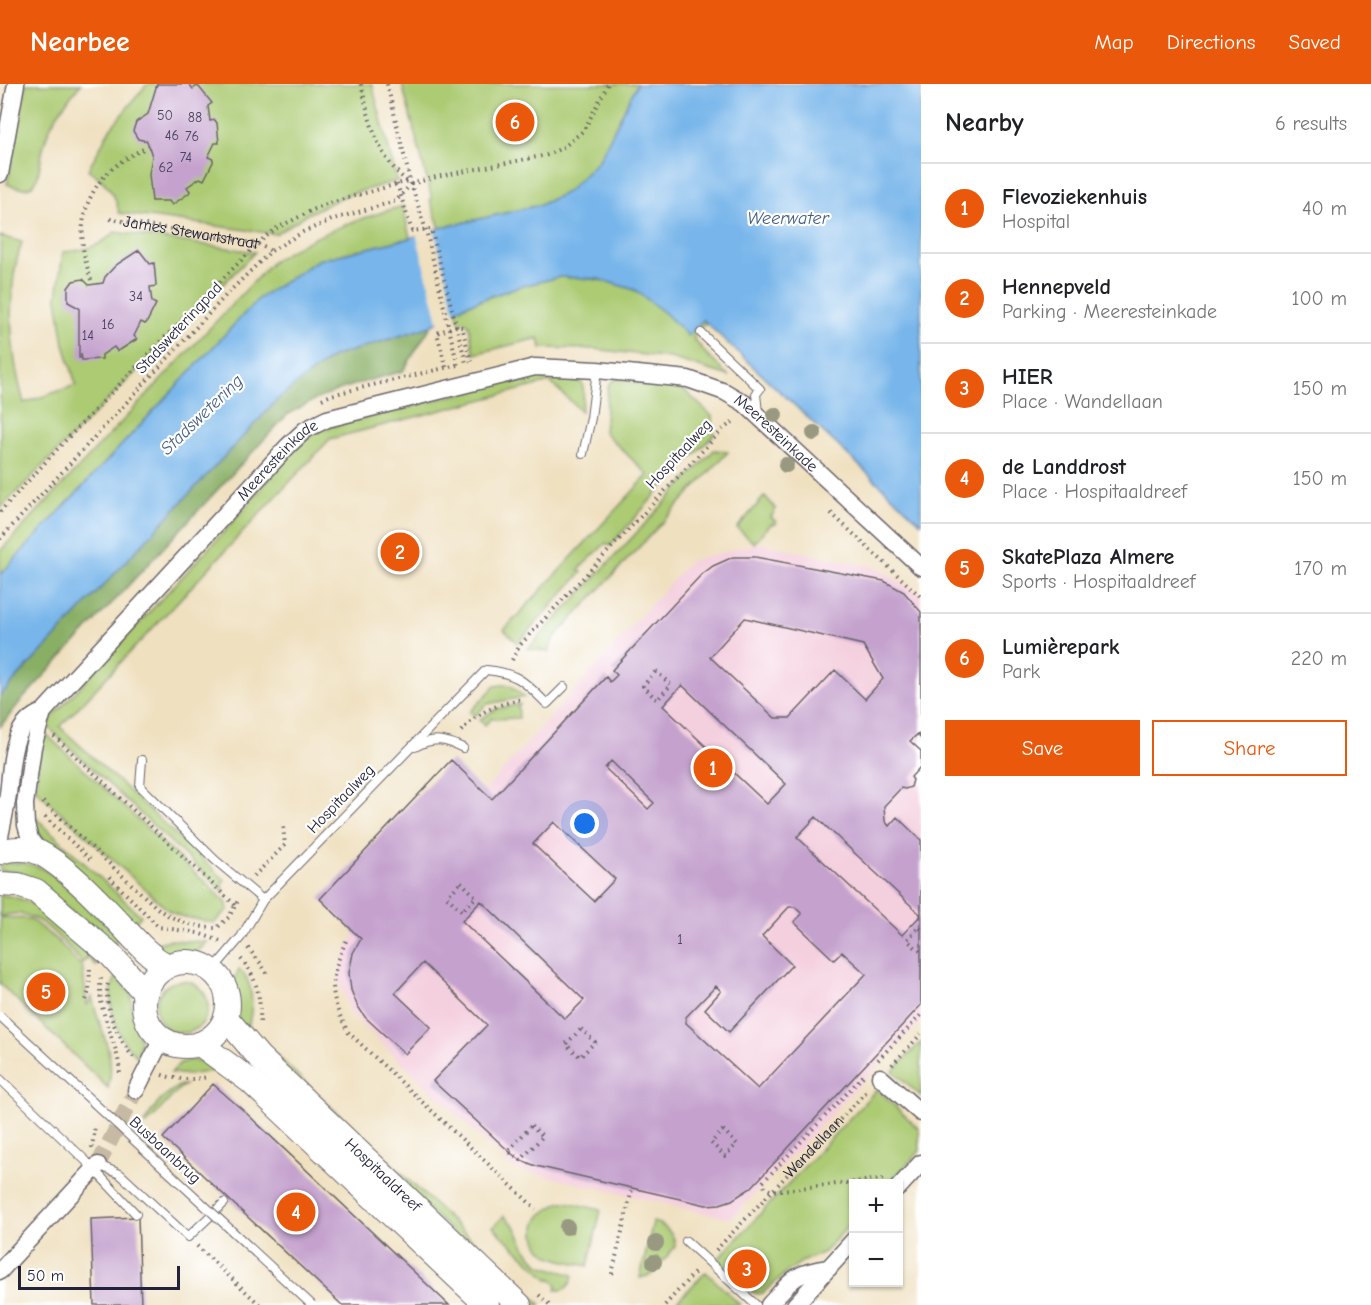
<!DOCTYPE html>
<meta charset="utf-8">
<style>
body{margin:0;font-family:"Comic Neue",sans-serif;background:#f2f2f2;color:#202124}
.controls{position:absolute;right:18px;bottom:18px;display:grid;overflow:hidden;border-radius:0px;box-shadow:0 2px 4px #0004}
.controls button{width:54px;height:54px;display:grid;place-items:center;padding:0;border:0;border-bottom:2px solid #e0e0e0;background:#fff;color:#202124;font:30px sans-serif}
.scale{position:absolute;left:18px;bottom:15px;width:162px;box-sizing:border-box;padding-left:6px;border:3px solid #22223b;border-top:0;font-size:16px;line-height:21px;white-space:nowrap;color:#22223b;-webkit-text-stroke:4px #fff;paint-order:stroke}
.you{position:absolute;left:585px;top:740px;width:21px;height:21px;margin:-15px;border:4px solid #fff;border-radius:50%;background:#1a73e8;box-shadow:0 0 0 9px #1a73e833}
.badge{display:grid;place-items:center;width:39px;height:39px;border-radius:50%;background:#ea580c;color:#fff;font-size:20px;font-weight:700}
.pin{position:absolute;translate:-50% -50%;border:3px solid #fff;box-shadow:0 2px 6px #0006}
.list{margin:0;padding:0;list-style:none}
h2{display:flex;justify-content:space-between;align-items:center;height:78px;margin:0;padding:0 24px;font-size:26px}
h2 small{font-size:20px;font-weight:400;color:#757577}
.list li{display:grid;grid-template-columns:39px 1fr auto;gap:18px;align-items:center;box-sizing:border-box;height:90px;padding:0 24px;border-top:2px solid #e0e0e0}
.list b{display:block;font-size:22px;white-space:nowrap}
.list p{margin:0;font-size:20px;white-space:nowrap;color:#757577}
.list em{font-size:20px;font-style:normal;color:#757577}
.actions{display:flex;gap:12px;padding:18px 24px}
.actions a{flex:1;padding:14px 0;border:2px solid #ea580c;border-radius:0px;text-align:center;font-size:21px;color:#ea580c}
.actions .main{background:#ea580c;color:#fff}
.map{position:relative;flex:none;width:921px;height:1221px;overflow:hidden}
header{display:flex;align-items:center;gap:36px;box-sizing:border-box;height:84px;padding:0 30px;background:#ea580c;color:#fff}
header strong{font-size:28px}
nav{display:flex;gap:33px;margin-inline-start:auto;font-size:21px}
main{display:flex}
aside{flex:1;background:#fff}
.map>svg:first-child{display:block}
.built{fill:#f4cfde}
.green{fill:#accb73;stroke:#677657;stroke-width:1.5}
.forest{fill:#89af65;stroke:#566850;stroke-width:1.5}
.water{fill:#77b5ea;stroke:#4c6c92;stroke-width:1.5}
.pier{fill:#efe0bf}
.building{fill:#c4a2cd;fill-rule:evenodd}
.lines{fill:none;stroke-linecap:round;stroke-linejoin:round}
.street-tunnel{stroke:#c6baa5;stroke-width:16;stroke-dasharray:16 8;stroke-linecap:butt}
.lane-casing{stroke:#6a6469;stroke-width:10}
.street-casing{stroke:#6a6469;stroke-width:19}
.secondary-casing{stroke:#6a6469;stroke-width:26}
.path{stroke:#6a6469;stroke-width:4;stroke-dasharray:1.5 4.5;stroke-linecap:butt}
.lane{stroke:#fff;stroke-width:8}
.street{stroke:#fff;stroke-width:16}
.secondary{stroke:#fff;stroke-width:24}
.lane-bridge-casing{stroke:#6a6469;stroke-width:10;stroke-linecap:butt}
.lane-bridge{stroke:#fff;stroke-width:8}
.tree{fill:#999881}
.labels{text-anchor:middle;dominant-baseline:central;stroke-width:4.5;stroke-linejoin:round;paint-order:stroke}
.number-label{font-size:14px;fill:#4a4260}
.street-label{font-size:16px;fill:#22223b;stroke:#fff}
.water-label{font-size:18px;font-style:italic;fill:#445d81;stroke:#fff}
</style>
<header>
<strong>Nearbee</strong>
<nav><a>Map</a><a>Directions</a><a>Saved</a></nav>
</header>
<main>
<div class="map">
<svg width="921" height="1221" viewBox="0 0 921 1221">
<rect width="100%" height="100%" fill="#fff"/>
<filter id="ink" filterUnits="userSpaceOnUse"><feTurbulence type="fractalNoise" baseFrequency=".0167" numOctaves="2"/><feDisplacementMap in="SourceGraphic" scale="12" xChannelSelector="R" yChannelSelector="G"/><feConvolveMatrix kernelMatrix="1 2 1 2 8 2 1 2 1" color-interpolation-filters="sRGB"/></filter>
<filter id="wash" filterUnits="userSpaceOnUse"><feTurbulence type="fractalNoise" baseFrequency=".008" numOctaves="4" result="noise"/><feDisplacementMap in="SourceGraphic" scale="24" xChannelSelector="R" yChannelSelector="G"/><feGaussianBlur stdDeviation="1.35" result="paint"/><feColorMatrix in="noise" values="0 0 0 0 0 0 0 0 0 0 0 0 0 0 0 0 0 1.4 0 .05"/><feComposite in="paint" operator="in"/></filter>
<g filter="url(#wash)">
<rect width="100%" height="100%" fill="#efe0bf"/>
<path class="built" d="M758 459 878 484 921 511V937L731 1135 514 1085 351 930 338 894 350 857 690 477Z"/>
<path class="green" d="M26 0H81C71 12 57 28 51 42 47 50 44 60 42 69 37 92 41 113 7 100Z
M147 0H372L397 97 347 111 307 130 276 150 119 129C116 109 105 96 88 86L110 45Z
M402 0H637L599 76 568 108 540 121 440 144 430 116 432 115Z
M403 122 410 154 318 176 259 214 0 491V467L273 177C315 150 355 136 403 122Z
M115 148 255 168 0 425V152L22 158C5 208 10 269 24 319L76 301 64 260 57 214 63 168C85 166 99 163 115 148Z
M559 193C585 194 610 195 634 206 653 214 673 237 687 251L702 235 706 239 695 249 694 255 707 271 729 292 670 274 594 265 541 264 539 254 474 270 469 241 463 237H459L456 225 514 204Z
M546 290 574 292C588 299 583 314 581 327L550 298 330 355 60 643 225 796 222 800 224 808 50 645 48 642 52 633 233 438 293 367 313 349 332 342 530 292Z
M617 295 684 306 712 332 714 351 662 403 610 462 606 459 578 486 582 488 518 559 504 546 648 391 604 348 608 302 612 297Z
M714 366 728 368 555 553 551 560 550 568 528 565Z
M765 412 776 425 771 433 776 438V440H771L754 459 737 444Z
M502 601H510L524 613 487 620 475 632 470 628 495 602Z
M521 620 518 622 519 634 491 635 485 641 479 636 496 625Z
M45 649 224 816 227 820 228 826 214 839 180 832 169 827 36 706 38 677Z
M36 734 141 832 131 842 76 785 38 749 35 739Z
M9 779C27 778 40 782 54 792L120 853 110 864 38 797 22 789 0 787V780Z
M0 811C40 813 71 848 102 872L96 882 88 873 83 879C62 857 34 818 0 833Z
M4 833 30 835 58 857 79 880 82 879 87 921 92 913C99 946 117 969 108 1004L0 900V836Z
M169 856 207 858C195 875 175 872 158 868L154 860Z
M239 885C255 898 253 925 248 943L236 936 234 896Z
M116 893 131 910 133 936 140 955 139 974C118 958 103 917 116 893Z
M156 923a26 26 0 1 1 52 0a26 26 0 1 1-52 0Z
M921 958V1012L893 987Z
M272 967 541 1221H529L268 973Z
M191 976 203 978 218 986 189 991 171 989 180 979Z
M181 1001H185L179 1005 146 1041 144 1039C152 1025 166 1008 181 1001Z
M877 1005 919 1045 920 1067 889 1099 854 1100 853 1137 824 1168 803 1177 788 1187 763 1209 758 1210 753 1208 718 1175Z
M561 1118H567L601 1126 588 1182C576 1179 561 1177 550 1172 536 1165 529 1145 541 1131 546 1126 554 1122 561 1118Z
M504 1132 515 1142 527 1167 540 1181 573 1191C572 1201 565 1207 556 1206L557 1201 551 1194 549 1196 493 1143Z
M653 1138C664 1140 676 1151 675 1163L651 1191 640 1194Z
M706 1188 739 1220 740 1221H673Z"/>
<path class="forest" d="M431 242 403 287C358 299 327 307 287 331L20 618 0 643V612L279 314 332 273Z"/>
<path class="water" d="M637 0H921V439L703 236 688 252 666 230 635 206 598 195 559 193 514 204 463 222 431 242 332 273 279 314 0 612V491L259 214 318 176 410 154 440 144 540 121 567 108 599 76Z"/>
<path class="pier" d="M434 144 455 229 439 241 416 149Z"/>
<g id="blocks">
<path class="building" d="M157 0H189L193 5 197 2 199 3 212 19 208 22 210 37 215 36 217 39 219 59H215L208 73 213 75V78L204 96 200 94 187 103 190 107 189 109 172 121 169 117H152L149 90 152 72 147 57 138 55 133 47 136 38 148 30Z
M139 166 150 180 154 179 156 200V202L150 203 152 218 156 220 147 238 145 240 141 238 134 252 137 255 120 266 117 267 114 263 102 271V275L82 276 81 269V274H79V224L68 218V204L73 197 83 195 89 201 103 199 105 193 116 181Z
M733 473H755L884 497 904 508 921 528V655L918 650 910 657 921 667V682L911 693 913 696 911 703 905 705 901 704 884 722 885 737 889 742 897 733 921 756V921L751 1104 732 1116 720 1120 706 1121 536 1082 521 1076 512 1070 433 997 487 941 423 879 395 909 431 943 405 970 365 933 357 921 351 906 349 889 353 869 361 855 320 815 451 676 492 715 606 593 610 598 617 591 612 586 701 491 713 482ZM745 534 863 561 883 595 865 615 835 586 790 634H775L710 573ZM682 601 786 700 767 720 663 622ZM611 677 654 719 648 725 605 684ZM816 733 921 831 902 851 797 753ZM554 738 615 795 594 817 533 760ZM481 817 584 916 565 935 462 837ZM789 823H795L802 830 794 838 834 876 842 868 866 890 758 1005 686 939V933L716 902 721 907 705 925 729 948 792 881 762 852Z
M213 1000 245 1028 449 1221H342L163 1054Z
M138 1133 141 1221H94L91 1135Z"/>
</g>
</g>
<g filter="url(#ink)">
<use href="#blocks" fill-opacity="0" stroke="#6a6469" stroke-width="1.5"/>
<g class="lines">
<path class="street-tunnel" d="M98 1081 136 1006"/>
<g class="lane-casing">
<path id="lane" d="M701 249 760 305 756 310 758 329
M583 370 591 334 597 286
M415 663C433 653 445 655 463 664
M142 676 140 702 215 776 263 816
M212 887 241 853 263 816 486 586C518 589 525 598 547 620L564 603
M0 995 86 1077 136 1130
M98 1081 120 1090 188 1153 224 1119
M686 1157 756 1221"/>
</g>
<g class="street-casing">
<g id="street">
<path d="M0 90 16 0"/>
<path id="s3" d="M0 752C3 738 6 724 8 710 12 681 9 640 43 628L288 362 305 346 327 335 535 283 597 286 688 295 725 308 744 319 921 483"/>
<path d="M39 768 30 755 26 741 25 720 33 663 43 628"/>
<path d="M880 993 921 1029"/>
<path d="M136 1006 162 955"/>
<path d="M898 1104 921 1079"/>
<path d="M0 1187 98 1081"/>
<path d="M769 1221C792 1196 793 1189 829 1184"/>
<path d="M795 1221 854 1156"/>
</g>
</g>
<g class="secondary-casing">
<g id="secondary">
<path d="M0 768C12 764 29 764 40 769 68 784 101 820 123 843 137 858 149 872 167 882"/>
<path d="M0 800 18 801 36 807 111 871 145 909"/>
<circle cx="186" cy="920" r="42"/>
<path id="s4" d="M226 934 259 973 519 1221"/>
<path d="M200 960 250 997 487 1221"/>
</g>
</g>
<g class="path">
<path d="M361 0C370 38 376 72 408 98"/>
<path d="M387 0 411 100 426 146 458 283"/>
<path d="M397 100 412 147 431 145 466 279"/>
<path d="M411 100 436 93 547 71 564 63 584 46 608 0"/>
<path id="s1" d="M110 135 258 160 271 167"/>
<path d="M91 196C88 185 84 174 83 163 78 116 103 82 146 64"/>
<path d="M446 283 437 249 456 242 462 243 471 278"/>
<path d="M322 315 331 311 457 281"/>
<path d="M0 428 62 360 205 212 265 153 277 144 323 121 408 97"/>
<path d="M831 429 921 513"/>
<path d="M0 455 228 209 271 167 303 148 334 135 396 117 411 100"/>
<path d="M512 576 520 561 722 346 734 337"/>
<path d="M656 587 671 601 657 616 643 602Z"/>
<path d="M461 647C480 627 495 621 522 615"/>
<path d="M54 652 235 821"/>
<path d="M43 718 156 823C171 836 197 844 217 844L229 833 239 815"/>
<path d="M45 733 92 777"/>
<path d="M254 792 285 761 283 743"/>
<path d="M109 793 159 843 198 849 220 857"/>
<path d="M461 798 476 813 462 827 447 813Z"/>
<path d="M921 845 919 843 907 856 921 868"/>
<path d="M346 857C329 895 328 911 348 948L536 1125"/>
<path d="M248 864 262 881 268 893"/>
<path d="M241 875C258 894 261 916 260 940"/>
<path d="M101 894C95 929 120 958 120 993"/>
<path d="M108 900C103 924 119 956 133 973"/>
<path d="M86 916 89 907 90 883"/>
<path d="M581 945 595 958 580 973 566 960Z"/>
<path d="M878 976 921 931"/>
<path d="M892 981 921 950"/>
<path d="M162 991C178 996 192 996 208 993"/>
<path d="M863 992 763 1098 765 1104 772 1107 883 1095"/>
<path d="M531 1042 543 1052 521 1076 508 1067Z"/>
<path d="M723 1046 737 1060 725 1072 711 1059Z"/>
<path d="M92 1064 95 1041"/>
<path d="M197 1162 260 1221"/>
<path id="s2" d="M716 1166 868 1006"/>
<path d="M612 1190 632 1105"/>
<path d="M539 1211 550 1221"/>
<path d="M665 1221 697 1186"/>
</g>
<use href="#lane" class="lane"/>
<use href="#street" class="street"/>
<use href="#secondary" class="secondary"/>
<g class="lane-bridge-casing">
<path id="lane-bridge" d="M0 932 312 1221"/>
</g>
<use href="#lane-bridge" class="lane-bridge"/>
</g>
<g class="tree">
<circle cx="775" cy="331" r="8"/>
<circle cx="814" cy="349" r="8"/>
<circle cx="786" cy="381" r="8"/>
<circle cx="567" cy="1143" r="8"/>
<circle cx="656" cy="1159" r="8"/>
<circle cx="654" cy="1178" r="8"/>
</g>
</g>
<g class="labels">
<g class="number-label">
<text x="165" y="31">50</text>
<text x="195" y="33">88</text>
<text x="172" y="51">46</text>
<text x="192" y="52">76</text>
<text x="186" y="73">74</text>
<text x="166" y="83">62</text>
<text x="136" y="212">34</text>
<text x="108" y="240">16</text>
<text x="88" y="251">14</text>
<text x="680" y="855">1</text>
</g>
<g class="street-label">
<text stroke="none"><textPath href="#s1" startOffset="82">James Stewartstraat</textPath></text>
<text transform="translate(179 244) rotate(-47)">Stadsweteringpad</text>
<text stroke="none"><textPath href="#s3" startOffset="1020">Meeresteinkade</textPath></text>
<text transform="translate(679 370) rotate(-47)">Hospitaalweg</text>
<text stroke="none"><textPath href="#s3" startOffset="482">Meeresteinkade</textPath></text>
<text transform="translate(341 715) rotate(-46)">Hospitaalweg</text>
<text stroke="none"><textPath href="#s2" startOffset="142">Wandellaan</textPath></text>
<text transform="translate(165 1066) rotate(43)">Busbaanbrug</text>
<text stroke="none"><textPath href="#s4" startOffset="222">Hospitaaldreef</textPath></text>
</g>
<g class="water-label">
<text x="788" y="134">Weerwater</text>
<text transform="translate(202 331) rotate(-44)">Stadswetering</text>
</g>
</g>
</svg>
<div class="controls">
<button>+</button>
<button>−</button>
</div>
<div class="scale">50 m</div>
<div class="you"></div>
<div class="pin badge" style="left:713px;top:684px">1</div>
<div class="pin badge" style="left:400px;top:468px">2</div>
<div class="pin badge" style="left:747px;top:1185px">3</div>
<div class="pin badge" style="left:296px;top:1128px">4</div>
<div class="pin badge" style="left:46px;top:908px">5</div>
<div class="pin badge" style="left:515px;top:38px">6</div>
</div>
<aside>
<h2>Nearby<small>6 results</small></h2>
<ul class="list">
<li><span class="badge">1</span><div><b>Flevoziekenhuis</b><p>Hospital</p></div><em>40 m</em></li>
<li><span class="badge">2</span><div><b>Hennepveld</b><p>Parking · Meeresteinkade</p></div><em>100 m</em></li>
<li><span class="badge">3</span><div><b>HIER</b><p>Place · Wandellaan</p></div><em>150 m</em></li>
<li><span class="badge">4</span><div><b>de Landdrost</b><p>Place · Hospitaaldreef</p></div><em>150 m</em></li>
<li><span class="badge">5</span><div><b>SkatePlaza Almere</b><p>Sports · Hospitaaldreef</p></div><em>170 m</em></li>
<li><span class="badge">6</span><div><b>Lumièrepark</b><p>Park</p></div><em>220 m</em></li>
</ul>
<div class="actions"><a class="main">Save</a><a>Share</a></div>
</aside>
</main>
